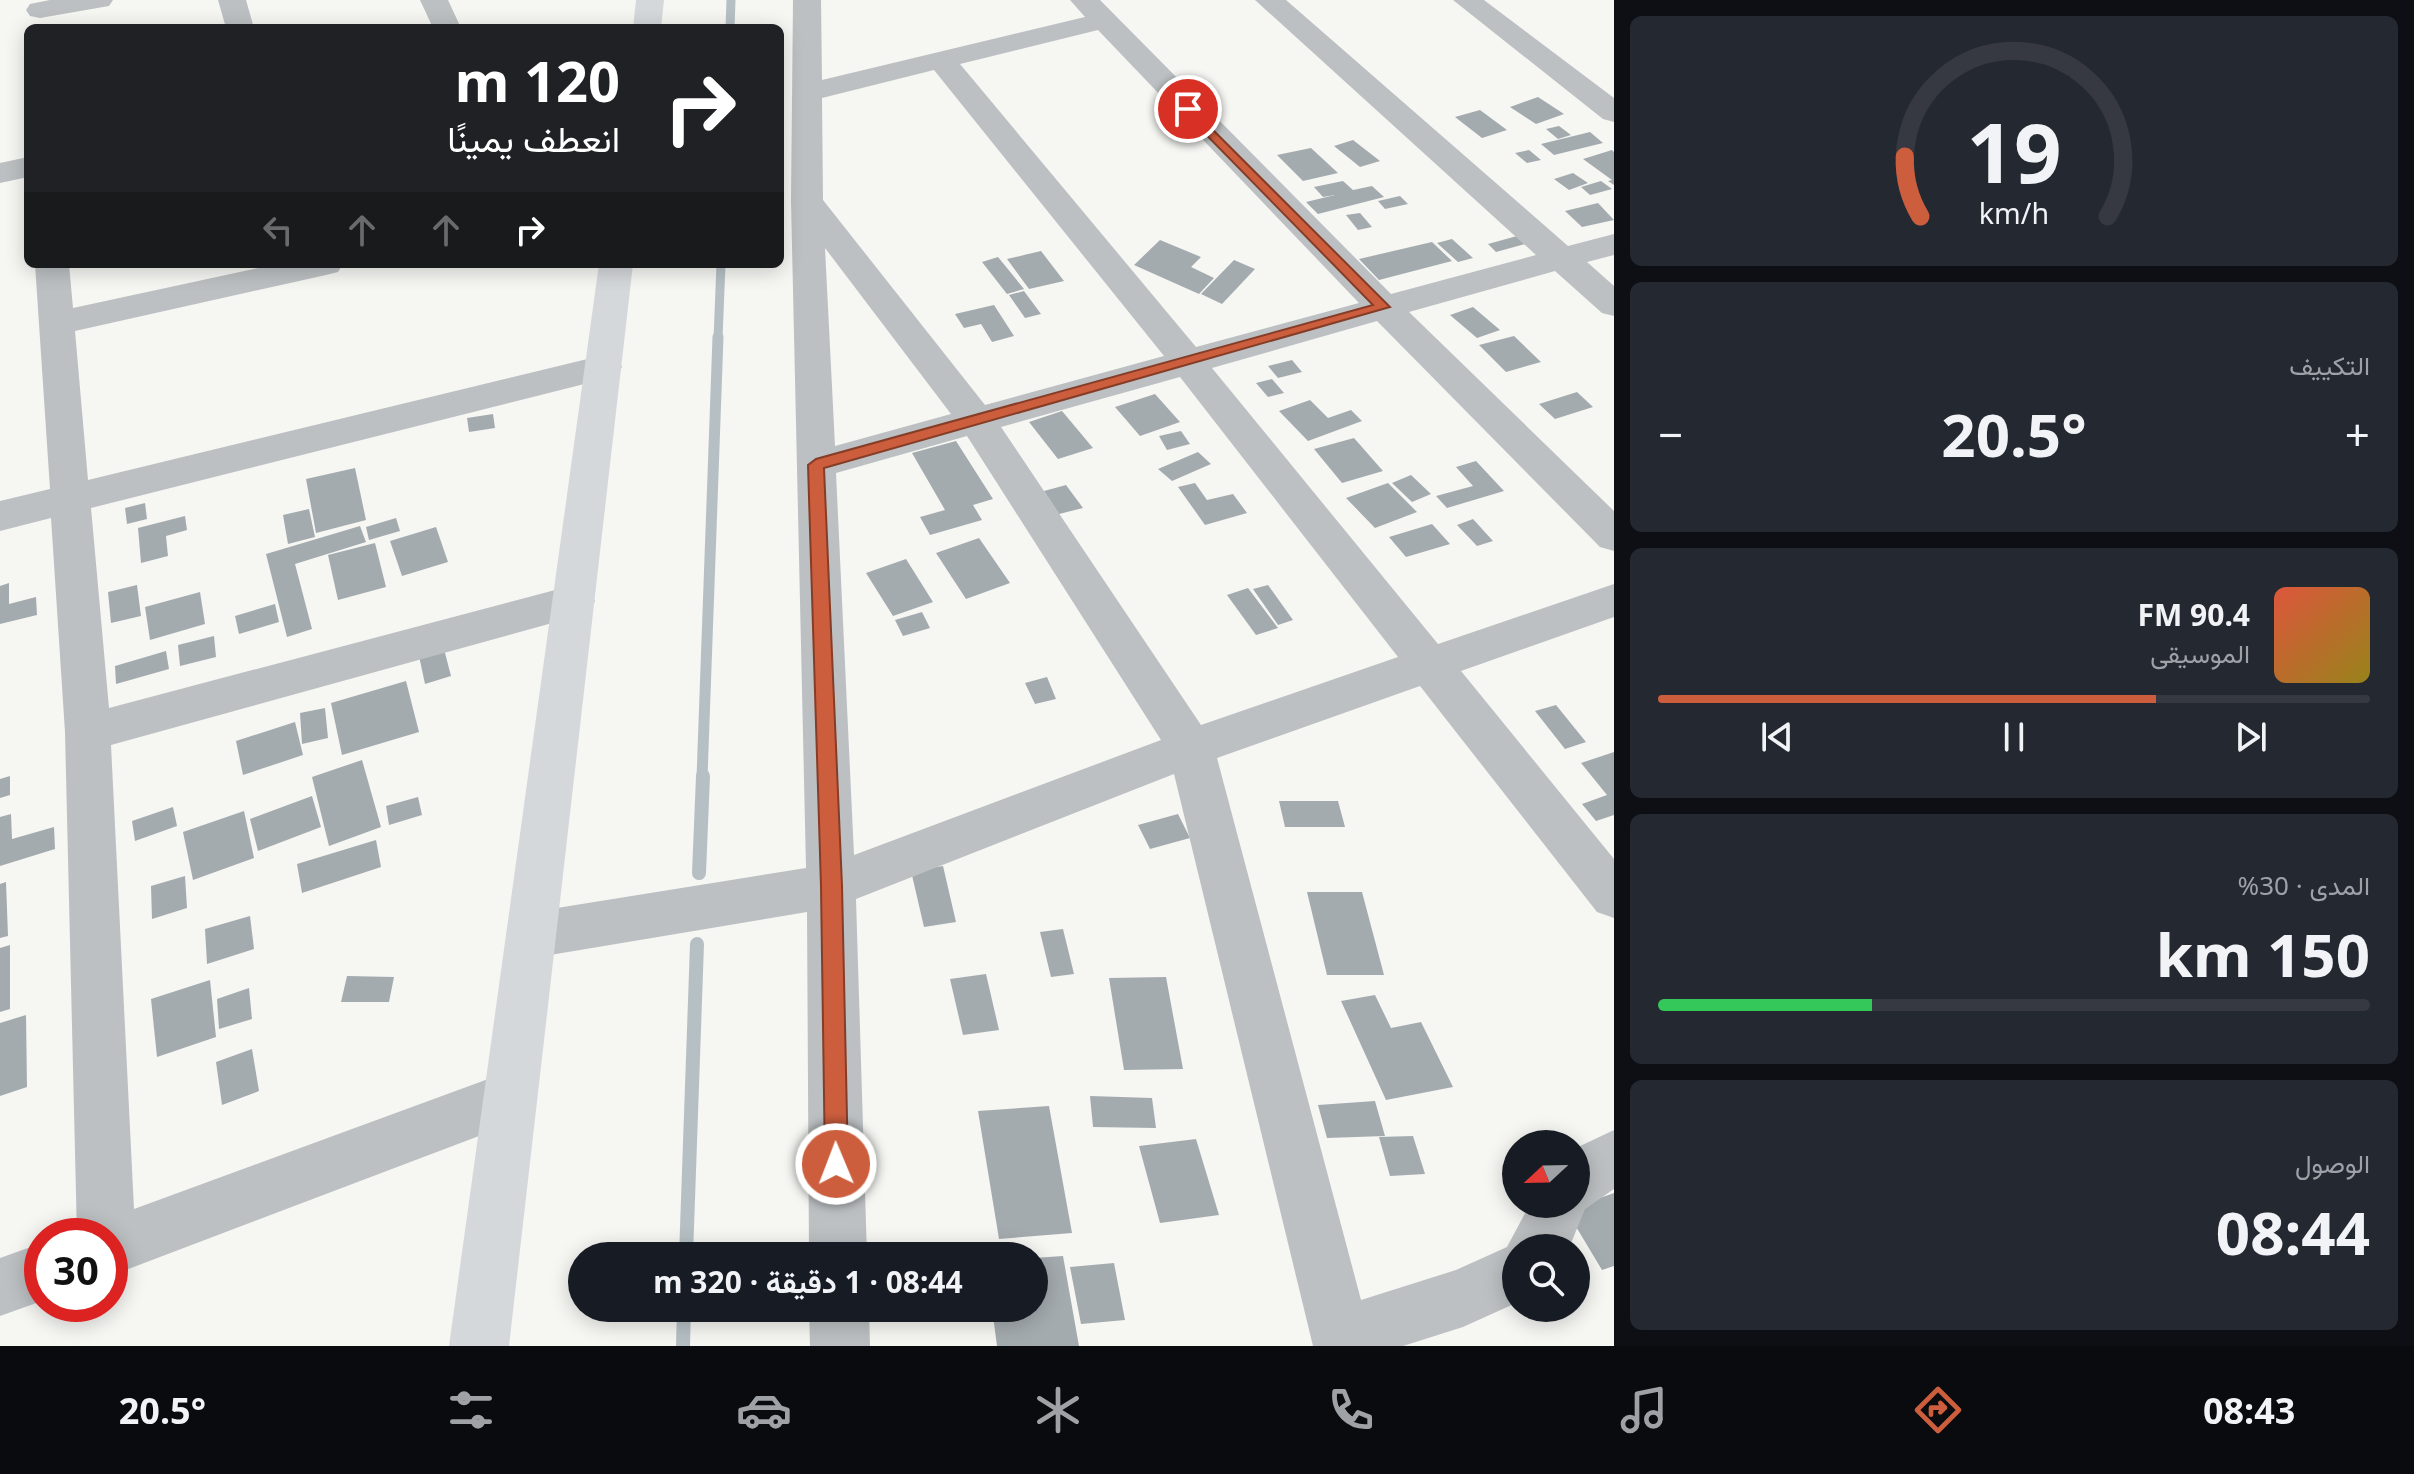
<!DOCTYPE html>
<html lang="ar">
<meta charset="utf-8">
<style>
body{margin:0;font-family:"Noto Sans",Vazirmatn,sans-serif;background:#242831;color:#f1f3f6;direction:rtl;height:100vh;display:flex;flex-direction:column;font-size:30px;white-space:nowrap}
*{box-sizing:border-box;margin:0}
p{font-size:26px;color:#9ea1a6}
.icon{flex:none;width:44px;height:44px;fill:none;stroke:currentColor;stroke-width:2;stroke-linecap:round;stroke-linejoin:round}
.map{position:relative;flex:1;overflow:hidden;direction:ltr}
.sheet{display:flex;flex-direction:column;gap:16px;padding:16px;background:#0d0f14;width:800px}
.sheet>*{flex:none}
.banner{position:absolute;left:24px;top:24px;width:760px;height:244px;border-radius:12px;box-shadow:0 4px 20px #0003;direction:rtl;background:#202124;color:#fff;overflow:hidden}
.needle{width:52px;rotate:248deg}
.tools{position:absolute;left:1502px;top:1130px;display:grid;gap:16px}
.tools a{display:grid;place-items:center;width:88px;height:88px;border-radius:50%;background:#171b24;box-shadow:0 4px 20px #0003;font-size:40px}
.speed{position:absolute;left:24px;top:1218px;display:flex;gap:16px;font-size:40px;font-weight:700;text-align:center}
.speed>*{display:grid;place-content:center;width:104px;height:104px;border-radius:50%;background:#171b24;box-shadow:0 4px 20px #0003;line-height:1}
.speed .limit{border:12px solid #d22;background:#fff;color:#111}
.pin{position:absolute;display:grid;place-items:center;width:68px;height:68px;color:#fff;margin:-34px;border:4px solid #fff;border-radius:50%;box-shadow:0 2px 8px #0007}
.me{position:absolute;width:88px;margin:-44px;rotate:359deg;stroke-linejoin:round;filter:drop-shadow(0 0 6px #0008)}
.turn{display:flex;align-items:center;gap:28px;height:168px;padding:0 32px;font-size:36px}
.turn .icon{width:104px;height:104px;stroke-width:2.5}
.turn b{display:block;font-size:56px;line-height:68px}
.lanes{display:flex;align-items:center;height:76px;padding:0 32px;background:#0003;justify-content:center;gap:40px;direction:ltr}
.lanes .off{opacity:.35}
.big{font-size:60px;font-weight:700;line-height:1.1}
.sheet .widget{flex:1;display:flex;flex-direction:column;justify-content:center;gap:12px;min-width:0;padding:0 28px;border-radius:12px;background:#242831}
.sheet .dial{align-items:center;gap:0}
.dial svg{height:208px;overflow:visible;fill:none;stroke:#363941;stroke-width:7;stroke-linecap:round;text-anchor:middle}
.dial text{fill:#f1f3f6;stroke:none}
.song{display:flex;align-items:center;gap:24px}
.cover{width:96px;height:96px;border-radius:12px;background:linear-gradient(135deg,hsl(10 70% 55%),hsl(50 70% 35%))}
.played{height:8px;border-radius:4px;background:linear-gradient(90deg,#cc5e3d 70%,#363941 70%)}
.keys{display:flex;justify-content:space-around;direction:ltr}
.heat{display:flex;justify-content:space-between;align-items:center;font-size:44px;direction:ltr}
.charge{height:12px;border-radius:6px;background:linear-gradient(90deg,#34c759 30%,#363941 0)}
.trip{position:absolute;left:568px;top:1242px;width:480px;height:80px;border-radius:40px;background:#171b24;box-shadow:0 4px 20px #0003;font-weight:700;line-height:80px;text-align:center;direction:rtl}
.tabs{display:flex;height:128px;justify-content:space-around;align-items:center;background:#090b0e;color:#9ea1a6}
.tabs .icon{width:56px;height:56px}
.tabs .active{color:#cc5e3d}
.tabs b{font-size:36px;color:#f1f3f6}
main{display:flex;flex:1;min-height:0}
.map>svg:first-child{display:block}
</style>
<main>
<section class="sheet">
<div class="widget dial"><svg viewBox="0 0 100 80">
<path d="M14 69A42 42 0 1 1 86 69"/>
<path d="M14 69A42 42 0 0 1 8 46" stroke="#cc5e3d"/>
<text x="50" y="56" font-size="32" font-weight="700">19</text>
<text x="50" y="72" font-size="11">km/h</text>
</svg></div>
<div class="widget"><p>التكييف</p>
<div class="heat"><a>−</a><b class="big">20.5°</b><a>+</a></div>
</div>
<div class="widget">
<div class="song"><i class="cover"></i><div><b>90.4 FM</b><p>الموسيقى</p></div></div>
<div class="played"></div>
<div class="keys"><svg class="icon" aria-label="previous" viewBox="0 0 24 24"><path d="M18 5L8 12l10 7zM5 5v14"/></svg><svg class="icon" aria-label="pause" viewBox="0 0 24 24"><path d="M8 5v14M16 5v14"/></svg><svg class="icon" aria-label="next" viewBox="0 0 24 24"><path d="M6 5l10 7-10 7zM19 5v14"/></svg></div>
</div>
<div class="widget"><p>المدى · 30%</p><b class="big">150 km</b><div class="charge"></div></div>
<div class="widget"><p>الوصول</p><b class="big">08:44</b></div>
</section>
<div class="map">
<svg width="1614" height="1346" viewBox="0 0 1614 1346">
<rect width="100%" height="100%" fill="#f6f6f3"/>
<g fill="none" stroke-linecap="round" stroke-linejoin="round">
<path stroke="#b6c0c4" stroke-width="9" d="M 730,28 L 731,0
M 718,339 L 721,264"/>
<path stroke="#b6c0c4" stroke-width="11" d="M 702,778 L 718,337"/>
<path stroke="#b6c0c4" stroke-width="14" d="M 699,873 L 703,776
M 686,1256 L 697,944
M 683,1346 L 684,1308"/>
</g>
<path fill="#a4abaf" d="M 1538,97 L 1564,114 L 1536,124 L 1510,107 Z
M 1480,110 L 1507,130 L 1482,138 L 1455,117 Z
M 1559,126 L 1571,135 L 1558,139 L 1546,129 Z
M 1590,132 L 1603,143 L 1554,155 L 1541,144 Z
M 1353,140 L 1380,161 L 1360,167 L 1334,146 Z
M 1311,148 L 1338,173 L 1303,181 L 1277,155 Z
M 1529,150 L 1541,160 L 1527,163 L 1515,153 Z
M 1612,150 L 1614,152 L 1614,185 L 1608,181 L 1612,180 L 1583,159 Z
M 1573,173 L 1588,183 L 1569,190 L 1554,179 Z
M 1343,181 L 1353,190 L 1372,186 L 1384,197 L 1318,214 L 1306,202 L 1335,195 L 1323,197 L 1314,187 Z
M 1601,181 L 1612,189 L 1590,195 L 1581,187 Z
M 1400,196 L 1408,204 L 1385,209 L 1378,201 Z
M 1598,203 L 1614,220 L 1582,227 L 1565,211 Z
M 1360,213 L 1372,227 L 1358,230 L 1346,215 Z
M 1517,236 L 1525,244 L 1496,252 L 1488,244 Z
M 1452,239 L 1473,258 L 1458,262 L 1437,243 Z
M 1160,240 L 1201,257 L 1191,267 L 1214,278 L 1199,294 L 1134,265 Z
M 1432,242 L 1452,261 L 1379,280 L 1359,259 Z
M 1041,251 L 1064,281 L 1029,289 L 1007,259 Z
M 998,257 L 1024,289 L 1007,294 L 982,262 Z
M 1234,260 L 1255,269 L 1222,304 L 1201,294 Z
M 1024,291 L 1041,314 L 1025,318 L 1009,295 Z
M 994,305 L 1014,336 L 992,342 L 981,324 L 964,328 L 955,314 Z
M 1473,307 L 1500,330 L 1477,338 L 1450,315 Z
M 1514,336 L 1541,362 L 1506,372 L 1479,345 Z
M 1292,360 L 1302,372 L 1278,378 L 1268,366 Z
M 1272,379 L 1284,393 L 1268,397 L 1256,383 Z
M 1577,392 L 1593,407 L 1555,419 L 1539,404 Z
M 1155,394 L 1180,422 L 1140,436 L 1115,407 Z
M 1310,400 L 1328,418 L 1351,410 L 1362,421 L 1308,441 L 1279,411 Z
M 1062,411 L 1093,448 L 1058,459 L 1029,422 Z
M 493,414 L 495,428 L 469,432 L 467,418 Z
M 1181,431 L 1190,444 L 1167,450 L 1159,436 Z
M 1354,438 L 1383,471 L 1342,483 L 1314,449 Z
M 956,441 L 993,499 L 973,505 L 982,520 L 930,535 L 920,517 L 945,510 L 912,453 Z
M 1198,452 L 1211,464 L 1172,481 L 1158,469 Z
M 1476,461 L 1504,491 L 1447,508 L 1436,496 L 1473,486 L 1456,467 Z
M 355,468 L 366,520 L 316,533 L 306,479 Z
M 1411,475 L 1431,494 L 1412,502 L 1392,483 Z
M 1195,483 L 1207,500 L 1233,494 L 1247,513 L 1205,525 L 1178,487 Z
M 1388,483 L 1417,512 L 1375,528 L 1346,498 Z
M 1066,485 L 1083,508 L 1059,514 L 1044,491 Z
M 145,503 L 147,519 L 127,524 L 125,508 Z
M 309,509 L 315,537 L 288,544 L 283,515 Z
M 185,516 L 187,530 L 166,536 L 168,556 L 141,563 L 138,528 Z
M 396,518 L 400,531 L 369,540 L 366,527 Z
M 1473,519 L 1493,541 L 1477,546 L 1457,525 Z
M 1432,524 L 1450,544 L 1406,557 L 1389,537 Z
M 360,526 L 366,542 L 295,564 L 312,629 L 287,637 L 266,554 Z
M 436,527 L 448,562 L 402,576 L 390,541 Z
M 979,538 L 1010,583 L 966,599 L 936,553 Z
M 375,543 L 386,587 L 338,600 L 328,555 Z
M 906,559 L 933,602 L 893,616 L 866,573 Z
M 9,583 L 9,604 L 36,597 L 37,615 L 0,624 L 0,586 Z
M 137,585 L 141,616 L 111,623 L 108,592 Z
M 1268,585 L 1293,620 L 1278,625 L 1253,589 Z
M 1248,588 L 1278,628 L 1256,635 L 1227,595 Z
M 200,592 L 205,624 L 150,640 L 145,607 Z
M 275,604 L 279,622 L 239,634 L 235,616 Z
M 922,612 L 930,628 L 903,636 L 895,620 Z
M 214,636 L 216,657 L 180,666 L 178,645 Z
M 444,649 L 451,676 L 425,684 L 419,656 Z
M 166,651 L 169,669 L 116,684 L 115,666 Z
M 1047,677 L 1056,699 L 1035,704 L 1025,683 Z
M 406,681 L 419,732 L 342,755 L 331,703 Z
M 1556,705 L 1586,742 L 1565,749 L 1535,711 Z
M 325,708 L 328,738 L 302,744 L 300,713 Z
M 295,722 L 303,755 L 243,775 L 236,741 Z
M 1614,752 L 1614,815 L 1596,821 L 1582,804 L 1607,795 L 1581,763 Z
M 362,760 L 381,827 L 329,846 L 312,777 Z
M 10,776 L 10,795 L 0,798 L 0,779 Z
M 312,796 L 321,827 L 258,851 L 250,819 Z
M 418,797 L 422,815 L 389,825 L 386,806 Z
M 1279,801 L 1338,801 L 1345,827 L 1285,827 Z
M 173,807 L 177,826 L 135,841 L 132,821 Z
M 244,811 L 254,858 L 193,880 L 183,832 Z
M 11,814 L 12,839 L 54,827 L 55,849 L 0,866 L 0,817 Z
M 1178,814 L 1190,838 L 1150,849 L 1138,825 Z
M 376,840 L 381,867 L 302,893 L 297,864 Z
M 943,866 L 956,922 L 924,927 L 911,871 Z
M 185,876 L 187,908 L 152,919 L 151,886 Z
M 6,882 L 8,936 L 0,938 L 0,884 Z
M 1307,892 L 1362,892 L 1384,975 L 1327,975 Z
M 250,916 L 254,949 L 207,964 L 205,929 Z
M 1063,929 L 1074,974 L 1051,977 L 1040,932 Z
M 10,945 L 10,1009 L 0,1012 L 0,948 Z
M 986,974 L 999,1030 L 963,1035 L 950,979 Z
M 347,976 L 394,977 L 389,1002 L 341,1002 Z
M 1166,977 L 1183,1069 L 1124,1070 L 1109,978 Z
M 210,980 L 216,1037 L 157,1057 L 151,999 Z
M 249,988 L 252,1019 L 219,1029 L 217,999 Z
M 1375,995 L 1391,1028 L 1421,1022 L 1453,1087 L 1386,1100 L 1341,1001 Z
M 26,1015 L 27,1087 L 0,1096 L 0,1023 Z
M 252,1049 L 259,1091 L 222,1105 L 216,1062 Z
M 1090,1096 L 1152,1098 L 1156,1128 L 1093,1127 Z
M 1375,1101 L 1385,1136 L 1327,1138 L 1318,1105 Z
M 1049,1106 L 1072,1233 L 999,1239 L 978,1111 Z
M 1413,1136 L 1425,1174 L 1390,1176 L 1379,1137 Z
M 1196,1139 L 1219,1215 L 1160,1223 L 1139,1146 Z
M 1614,1193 L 1614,1266 L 1602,1270 L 1566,1210 Z
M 1063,1256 L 1079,1346 L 997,1346 L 992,1308 L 1034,1308 L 1034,1258 Z
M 1114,1263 L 1125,1320 L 1081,1324 L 1070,1267 Z"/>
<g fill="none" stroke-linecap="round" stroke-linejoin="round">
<path fill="#bcc0c2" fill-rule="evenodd" d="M 50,0 L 113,0 L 109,6 L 40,18 L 30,16 L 26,10 L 30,4 Z
M 218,0 L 246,0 L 254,28 L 226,28 Z
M 420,0 L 448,0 L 461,28 L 433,28 Z
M 793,0 L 821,0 L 822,80 L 1085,17 L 1070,0 L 1100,0 L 1391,294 L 1536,255 L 1255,0 L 1286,0 L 1568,246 L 1614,234 L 1614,255 L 1587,262 L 1614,286 L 1614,316 L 1602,313 L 1555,271 L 1409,312 L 1614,511 L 1614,551 L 1600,547 L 1377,321 L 1212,368 L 1438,644 L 1614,584 L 1614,617 L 1461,671 L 1614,859 L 1614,918 L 1597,912 L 1420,686 L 1217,758 L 1361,1300 L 1456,1270 L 1507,1247 L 1530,1204 L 1576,1204 L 1576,1148 L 1614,1130 L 1614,1189 L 1585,1209 L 1569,1248 L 1516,1248 L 1516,1303 L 1463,1327 L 1403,1346 L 1313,1346 L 1174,774 L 856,899 L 867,1256 L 809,1256 L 807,912 L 532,958 L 514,951 L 507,935 L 514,919 L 532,912 L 806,868 L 791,201 ZM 1098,30 L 1359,303 L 1196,347 L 960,64 ZM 934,70 L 1164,356 L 985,405 L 823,200 L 822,98 ZM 825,248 L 951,414 L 835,446 ZM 1180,377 L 1398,657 L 1201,725 L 1001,427 ZM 967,436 L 1161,740 L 854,855 L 836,473 Z
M 1453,0 L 1484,0 L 1614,98 L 1614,122 L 1603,119 Z
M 28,157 L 28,177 L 0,183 L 0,163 Z
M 35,264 L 69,264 L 73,308 L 277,264 L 343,264 L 338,272 L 326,275 L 75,331 L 88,480 L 604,355 L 617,358 L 622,367 L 617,376 L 604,379 L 91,508 L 109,708 L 574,585 L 589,589 L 595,601 L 589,613 L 574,617 L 111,745 L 134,1209 L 510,1071 L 529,1079 L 537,1098 L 529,1117 L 110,1276 L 110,1236 L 77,1236 L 65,732 L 51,518 L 0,531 L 0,501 L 50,489 Z
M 42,1243 L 42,1301 L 0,1316 L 0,1258 Z
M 809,1308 L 869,1308 L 870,1346 L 810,1346 Z"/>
<path fill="#d5d8db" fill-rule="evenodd" d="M 636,0 L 664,0 L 661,28 L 633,28 Z
M 599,264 L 633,264 L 509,1346 L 449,1346 Z"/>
</g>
<path fill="#cc5e3d" stroke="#853d28" stroke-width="2" d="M 1188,105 L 1390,307 L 824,468 L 842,886 L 848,1164 L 845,1172 L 836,1175 L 828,1172 L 825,1164 L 821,886 L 808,465 L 816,459 L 1373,305 L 1184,112 L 1182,109 Z"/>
</svg>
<div class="tools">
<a><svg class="needle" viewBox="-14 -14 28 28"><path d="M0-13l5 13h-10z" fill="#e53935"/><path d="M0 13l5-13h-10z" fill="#9ea1a6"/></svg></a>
<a><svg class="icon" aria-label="search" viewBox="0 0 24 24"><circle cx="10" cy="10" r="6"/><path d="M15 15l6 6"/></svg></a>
</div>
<div class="speed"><div class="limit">30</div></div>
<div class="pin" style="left:1188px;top:109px;background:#d93025"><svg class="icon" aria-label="arrive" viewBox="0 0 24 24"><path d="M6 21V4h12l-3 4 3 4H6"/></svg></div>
<svg class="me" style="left:836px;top:1164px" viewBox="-20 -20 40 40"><circle r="17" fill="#cc5e3d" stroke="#fff" stroke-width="3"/><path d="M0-11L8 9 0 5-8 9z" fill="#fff"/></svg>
<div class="trip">08:44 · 1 دقيقة · 320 m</div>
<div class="banner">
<div class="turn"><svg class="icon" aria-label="right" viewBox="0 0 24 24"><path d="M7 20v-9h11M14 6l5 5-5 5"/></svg><div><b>120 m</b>انعطف يمينًا</div></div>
<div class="lanes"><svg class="icon off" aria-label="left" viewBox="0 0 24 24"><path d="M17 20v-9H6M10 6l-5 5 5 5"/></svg><svg class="icon off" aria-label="ahead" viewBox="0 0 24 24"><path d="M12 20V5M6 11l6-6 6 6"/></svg><svg class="icon off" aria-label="ahead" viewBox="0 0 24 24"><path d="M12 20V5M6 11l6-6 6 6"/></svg><svg class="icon" aria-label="right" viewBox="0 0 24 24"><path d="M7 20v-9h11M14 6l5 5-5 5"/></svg></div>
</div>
</div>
</main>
<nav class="tabs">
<b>08:43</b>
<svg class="icon active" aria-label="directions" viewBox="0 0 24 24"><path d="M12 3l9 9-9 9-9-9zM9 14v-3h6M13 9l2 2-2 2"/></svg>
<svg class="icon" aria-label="music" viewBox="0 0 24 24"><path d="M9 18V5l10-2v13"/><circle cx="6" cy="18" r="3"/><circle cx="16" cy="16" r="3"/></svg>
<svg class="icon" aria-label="phone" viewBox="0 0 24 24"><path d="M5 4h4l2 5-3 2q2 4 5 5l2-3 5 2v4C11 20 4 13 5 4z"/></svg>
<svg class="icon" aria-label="climate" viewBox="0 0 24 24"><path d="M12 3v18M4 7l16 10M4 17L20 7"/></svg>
<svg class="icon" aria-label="car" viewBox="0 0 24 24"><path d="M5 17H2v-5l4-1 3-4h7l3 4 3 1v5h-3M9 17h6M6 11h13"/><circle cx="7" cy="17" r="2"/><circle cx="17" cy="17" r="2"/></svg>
<svg class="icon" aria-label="filters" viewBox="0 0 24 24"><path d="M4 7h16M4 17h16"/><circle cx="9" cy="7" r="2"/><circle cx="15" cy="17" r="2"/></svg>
<b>20.5°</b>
</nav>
